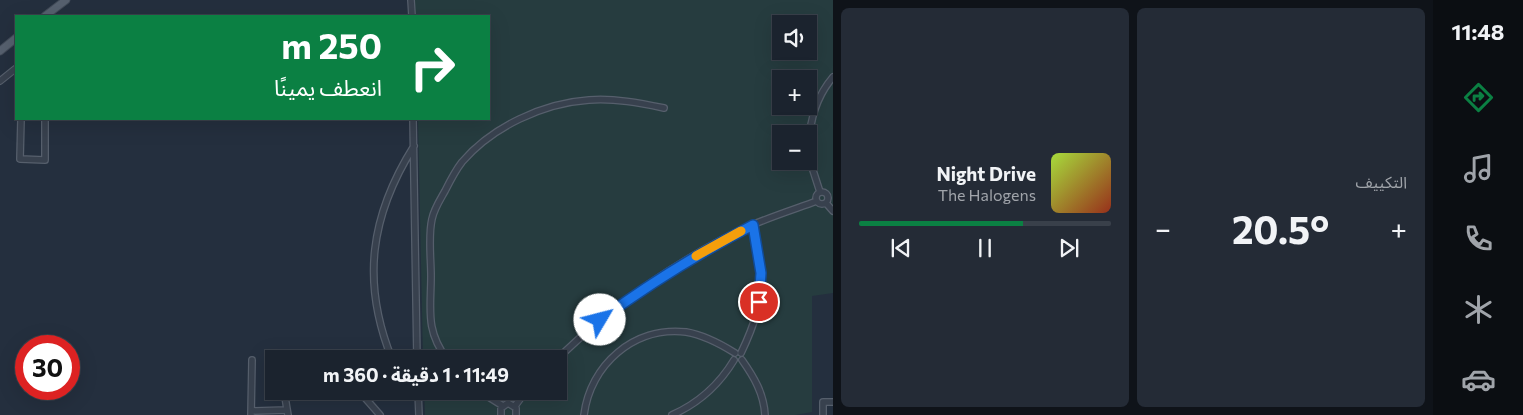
<!DOCTYPE html>
<html lang="ar">
<meta charset="utf-8">
<style>
body{margin:0;font-family:Commissioner,"Noto Sans Arabic",sans-serif;background:#242b36;color:#f1f3f6;direction:rtl;height:100vh;display:flex;flex-direction:column;font-size:19px;white-space:nowrap}
*{box-sizing:border-box;margin:0}
p{font-size:16px;color:#a0a4aa}
.icon{flex:none;width:28px;height:28px;fill:none;stroke:currentColor;stroke-width:2;stroke-linecap:round;stroke-linejoin:round}
.map{position:relative;flex:1;overflow:hidden;direction:ltr}
.sheet{display:flex;flex-direction:column;gap:8px;padding:8px;background:#0f1319;width:600px}
.sheet>*{flex:none}
.guide{position:absolute;left:15px;top:15px;width:475px;height:105px;border-radius:0px;box-shadow:0 5px 20px #0002,0 0 0 1px #39404a;direction:rtl;background:#0b8043;color:#fff;overflow:hidden}
.buttons{position:absolute;left:772px;top:15px;display:grid;gap:10px}
.buttons a{display:grid;place-items:center;width:45px;height:45px;border-radius:0px;background:#1b232e;box-shadow:0 5px 20px #0002,0 0 0 1px #39404a;font-size:25px}
.speed{position:absolute;left:15px;top:335px;display:flex;gap:10px;font-size:25px;font-weight:700;text-align:center}
.speed>*{display:grid;place-content:center;width:65px;height:65px;border-radius:50%;background:#1b232e;box-shadow:0 5px 20px #0002,0 0 0 1px #39404a;line-height:1}
.speed .limit{border:8px solid #d22;background:#fff;color:#111}
.pin{position:absolute;display:grid;place-items:center;width:42px;height:42px;color:#fff;margin:-21px;border:2px solid #fff;border-radius:50%;box-shadow:0 1px 5px #0007}
.me{position:absolute;width:55px;margin:-28px;rotate:53deg;stroke-linejoin:round;filter:drop-shadow(0 0 4px #0008)}
.turn{display:flex;align-items:center;gap:18px;height:105px;padding:0 25px;font-size:22px}
.turn .icon{width:65px;height:65px;stroke-width:2.5}
.turn b{display:block;font-size:35px;line-height:42px}
.big{font-size:38px;font-weight:700;line-height:1.1}
.sheet .widget{flex:1;display:flex;flex-direction:column;justify-content:center;gap:8px;min-width:0;padding:0 18px;border-radius:8px;background:#242b36}
.song{display:flex;align-items:center;gap:15px}
.cover{width:60px;height:60px;border-radius:8px;background:linear-gradient(135deg,hsl(80 70% 55%),hsl(10 70% 35%))}
.played{height:5px;border-radius:2px;background:linear-gradient(90deg,#0b8043 65%,#39404a 65%)}
.keys{display:flex;justify-content:space-around;direction:ltr}
.heat{display:flex;justify-content:space-between;align-items:center;font-size:28px;direction:ltr}
.sheet .tiles{flex:1;display:grid;gap:8px;grid-template-columns:repeat(2,1fr)}
.trip{position:absolute;left:265px;top:350px;width:302px;height:50px;border-radius:0px;background:#1b232e;box-shadow:0 5px 20px #0002,0 0 0 1px #39404a;font-weight:700;line-height:50px;text-align:center;direction:rtl}
main{display:flex;flex:1;min-height:0}
.dock{display:flex;flex-direction:column;width:90px;justify-content:space-around;align-items:center;background:#0b0e12;color:#a0a4aa}
.dock .icon{width:35px;height:35px}
.dock .current{color:#0b8043}
.dock b{font-size:22px;color:#f1f3f6}
.map>svg:first-child{display:block}
</style>
<main>
<nav class="dock">
<b>11:48</b>
<svg class="icon current" aria-label="directions" viewBox="0 0 24 24"><path d="M12 3l9 9-9 9-9-9zM9 14v-3h6M13 9l2 2-2 2"/></svg>
<svg class="icon" aria-label="music" viewBox="0 0 24 24"><path d="M9 18V5l10-2v13"/><circle cx="6" cy="18" r="3"/><circle cx="16" cy="16" r="3"/></svg>
<svg class="icon" aria-label="phone" viewBox="0 0 24 24"><path d="M5 4h4l2 5-3 2q2 4 5 5l2-3 5 2v4C11 20 4 13 5 4z"/></svg>
<svg class="icon" aria-label="climate" viewBox="0 0 24 24"><path d="M12 3v18M4 7l16 10M4 17L20 7"/></svg>
<svg class="icon" aria-label="car" viewBox="0 0 24 24"><path d="M5 17H2v-5l4-1 3-4h7l3 4 3 1v5h-3M9 17h6M6 11h13"/><circle cx="7" cy="17" r="2"/><circle cx="17" cy="17" r="2"/></svg>
</nav>
<section class="sheet">
<div class="tiles">
<div class="widget"><p>التكييف</p>
<div class="heat"><a>−</a><b class="big">20.5°</b><a>+</a></div>
</div>
<div class="widget">
<div class="song"><i class="cover"></i><div><b>Night Drive</b><p>The Halogens</p></div></div>
<div class="played"></div>
<div class="keys"><svg class="icon" aria-label="previous" viewBox="0 0 24 24"><path d="M18 5L8 12l10 7zM5 5v14"/></svg><svg class="icon" aria-label="pause" viewBox="0 0 24 24"><path d="M8 5v14M16 5v14"/></svg><svg class="icon" aria-label="next" viewBox="0 0 24 24"><path d="M6 5l10 7-10 7zM19 5v14"/></svg></div>
</div>
</div>
</section>
<div class="map">
<svg width="833" height="415" viewBox="0 0 833 415">
<rect width="100%" height="100%" fill="#242f3e"/>
<path fill="#263c3f" fill-rule="evenodd" d="M 415,0 L 833,0 L 833,293 L 812,296 L 812,412 L 795,415 L 425,415 L 424,391 L 559,391 L 559,359 L 423,359 L 418,119 L 489,119 L 489,16 L 415,16 ZM 781,24 L 809,24 L 809,51 L 781,51 ZM 781,79 L 809,79 L 809,106 L 781,106 ZM 781,134 L 809,134 L 809,161 L 781,161 Z"/>
<g fill="none" stroke-linecap="round" stroke-linejoin="round">
<defs>
<path id="minor" d="M 411,0 L 412,16
M 0,81 L 15,69
M 21,119 L 20,159 L 45,160 L 45,119
M 413,119 L 417,359
M 809,143 C 810,119 817,96 833,77
M 809,143 L 810,161 L 820,192
M816 198a6 6 0 1 1 12 0a6 6 0 1 1-12 0Z
M 826,203 L 833,211
M 741,353 C 753,328 764,299 760,271 C 759,256 755,240 753,225
M 392,359 C 361,282 370,216 414,146
M 447,359 C 425,330 431,309 431,276 C 431,258 428,236 432,219 C 434,209 440,200 445,191 C 450,181 455,171 462,162 C 492,127 543,103 589,100 C 614,98 640,103 664,108
M 557,359 C 612,306 682,257 752,225 C 773,216 795,209 817,201
M 742,360 C 754,377 764,394 765,415
M 286,391 L 285,397 L 288,415
M 359,391 L 380,415
M 418,391 L 419,415
M 479,391 L 503,406
M 515,406 L 526,391
M 251,411 L 287,410
M 251,415 L 252,360
M 501,415 L 501,408 L 508,403 L 516,408 L 516,415
M 584,415 C 590,365 634,326 686,332 C 704,335 719,343 735,353
M 672,415 C 699,403 719,385 734,360
M 823,415 L 823,402 L 833,402"/>
<path id="major" d="M 45,16 L 66,0
M 0,51 L 16,38"/>
</defs>
<use href="#minor" stroke="#565f6c" stroke-width="8"/>
<use href="#major" stroke="#414a57" stroke-width="9"/>
<use href="#minor" stroke="#38414e" stroke-width="5.5"/>
<use href="#major" stroke="#56606e" stroke-width="7"/>
</g>
<g fill="none" stroke-linecap="round" stroke-linejoin="round">
<defs>
<path id="route" d="M 600,320 C 649,284 699,253 753,225 L 761,273 L 759,302"/>
</defs>
<use href="#route" stroke="#114b97" stroke-width="12"/>
<use href="#route" stroke="#1a73e8" stroke-width="9"/>
<path stroke="#f59e0b" stroke-width="9" d="M 696,256 L 741,231"/>
</g>
</svg>
<div class="buttons">
<a><svg class="icon" aria-label="sound" viewBox="0 0 24 24"><path d="M4 9h4l5-4v14l-5-4H4zM17 9q2 3 0 6"/></svg></a>
<a>+</a>
<a>−</a>
</div>
<div class="speed"><div class="limit">30</div></div>
<div class="pin" style="left:759px;top:302px;background:#d93025"><svg class="icon" aria-label="arrive" viewBox="0 0 24 24"><path d="M6 21V4h12l-3 4 3 4H6"/></svg></div>
<svg class="me" style="left:600px;top:320px" viewBox="-20 -20 40 40"><circle r="19" fill="#fff"/><path d="M0-13L10 11 0 6-10 11z" fill="#1a73e8"/></svg>
<div class="trip">11:49 · 1 دقيقة · 360 m</div>
<div class="guide">
<div class="turn"><svg class="icon" aria-label="right" viewBox="0 0 24 24"><path d="M7 20v-9h11M14 6l5 5-5 5"/></svg><div><b>250 m</b>انعطف يمينًا</div></div>
</div>
</div>
</main>
